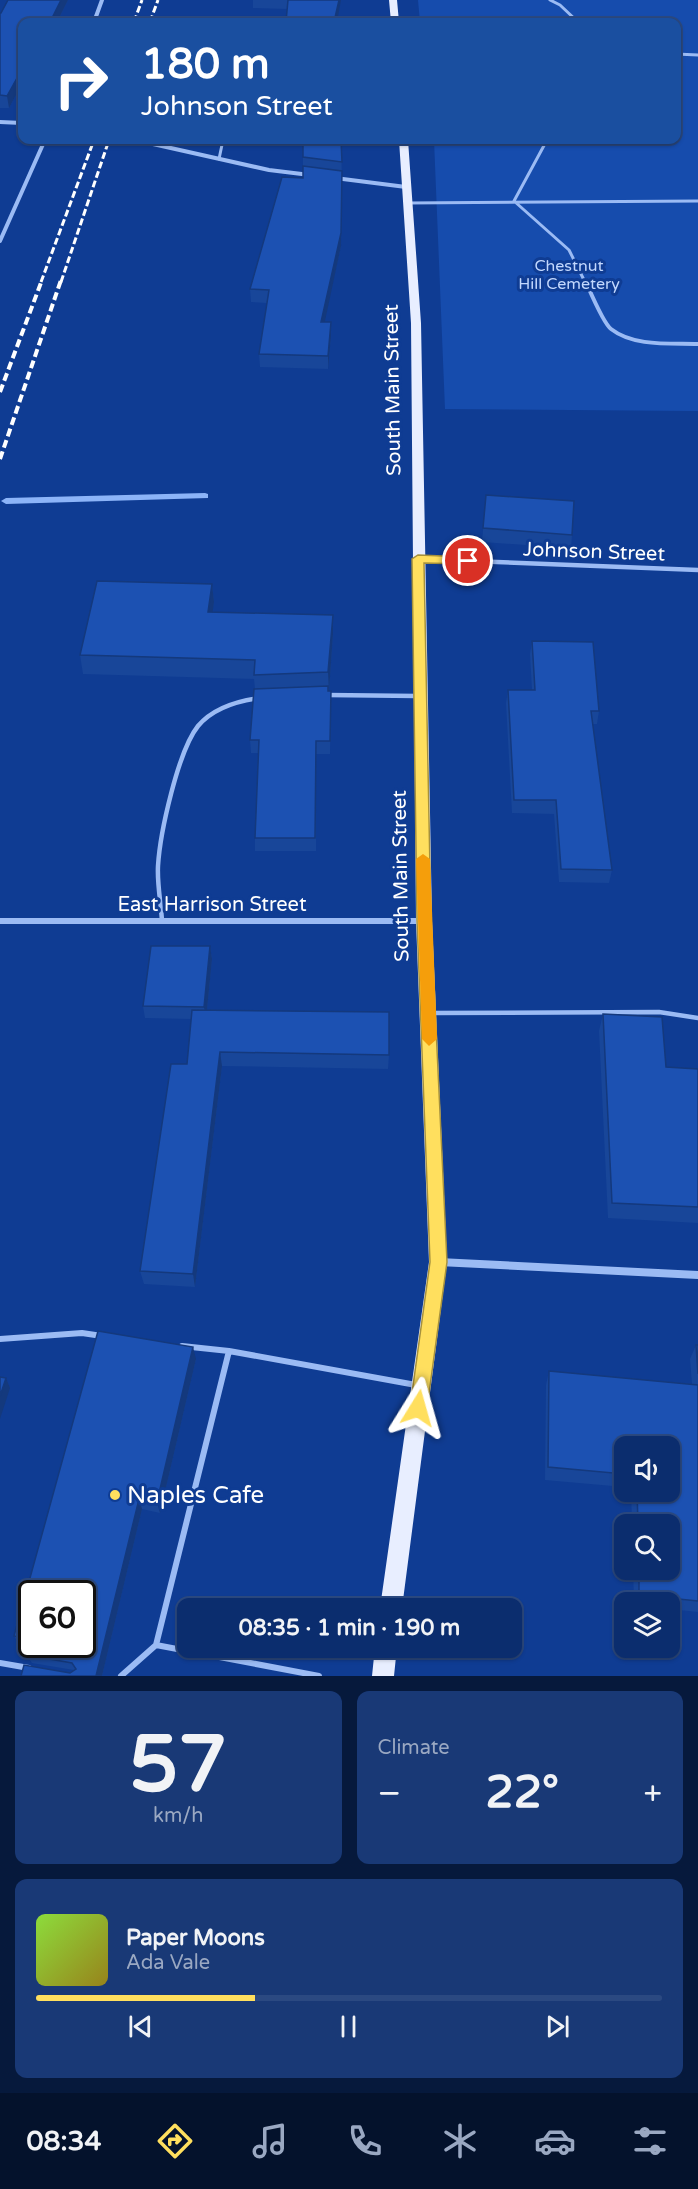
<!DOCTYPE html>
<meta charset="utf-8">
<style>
body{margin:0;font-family:"Varela Round",sans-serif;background:#193976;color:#f1f3f6;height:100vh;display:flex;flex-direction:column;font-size:22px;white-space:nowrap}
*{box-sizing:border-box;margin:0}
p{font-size:20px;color:#9aa8c2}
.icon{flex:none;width:33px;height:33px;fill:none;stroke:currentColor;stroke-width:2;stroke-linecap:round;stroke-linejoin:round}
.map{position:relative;height:1676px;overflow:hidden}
.details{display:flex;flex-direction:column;gap:15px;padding:15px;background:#06193c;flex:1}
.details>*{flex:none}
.top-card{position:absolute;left:18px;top:18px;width:663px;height:126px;border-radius:12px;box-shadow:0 2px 4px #0004,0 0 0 2px #2b4981;background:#1a4fa0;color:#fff;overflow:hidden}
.buttons{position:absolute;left:614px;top:1436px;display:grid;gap:12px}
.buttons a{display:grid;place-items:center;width:66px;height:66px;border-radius:12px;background:#0b2d6e;box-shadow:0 2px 4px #0004,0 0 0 2px #2b4981;font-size:30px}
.speed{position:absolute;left:18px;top:1580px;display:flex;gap:12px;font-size:30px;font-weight:700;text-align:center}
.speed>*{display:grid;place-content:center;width:78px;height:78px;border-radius:50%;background:#0b2d6e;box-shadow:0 2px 4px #0004,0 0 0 2px #2b4981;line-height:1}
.speed .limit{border:3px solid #111;border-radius:9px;background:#fff;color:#111}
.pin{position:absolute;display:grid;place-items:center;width:51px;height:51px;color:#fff;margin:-26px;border:3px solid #fff;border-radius:50%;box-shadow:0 2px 6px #0007}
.me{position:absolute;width:66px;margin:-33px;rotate:8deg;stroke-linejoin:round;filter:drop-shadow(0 0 4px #0008)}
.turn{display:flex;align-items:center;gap:21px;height:126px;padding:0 24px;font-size:27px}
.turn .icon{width:78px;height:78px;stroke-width:2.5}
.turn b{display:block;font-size:42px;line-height:51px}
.big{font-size:45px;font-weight:800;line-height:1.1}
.details .tile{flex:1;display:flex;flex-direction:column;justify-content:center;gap:9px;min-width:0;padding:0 21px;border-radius:12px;background:#193976}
.details .dial{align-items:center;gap:0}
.dial b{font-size:78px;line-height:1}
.song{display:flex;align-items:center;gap:18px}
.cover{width:72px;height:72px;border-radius:9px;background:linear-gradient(135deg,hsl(90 70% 55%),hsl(50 70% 35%))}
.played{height:6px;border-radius:3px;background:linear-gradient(90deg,#ffdf5e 35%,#2b4981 35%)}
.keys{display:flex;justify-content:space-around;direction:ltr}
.heat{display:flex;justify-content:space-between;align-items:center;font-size:33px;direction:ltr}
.details .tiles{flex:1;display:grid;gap:15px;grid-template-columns:1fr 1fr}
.tile:last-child{grid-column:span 2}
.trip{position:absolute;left:177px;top:1598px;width:345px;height:60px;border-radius:12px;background:#0b2d6e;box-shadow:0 2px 4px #0004,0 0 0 2px #2b4981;font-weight:800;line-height:60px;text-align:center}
.dock{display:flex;height:96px;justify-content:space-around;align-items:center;background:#04122c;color:#9aa8c2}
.dock .icon{width:42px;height:42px}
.dock .selected{color:#ffdf5e}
.dock b{font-size:27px;color:#f1f3f6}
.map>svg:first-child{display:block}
</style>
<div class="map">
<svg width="698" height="1676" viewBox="0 0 698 1676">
<rect width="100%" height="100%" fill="#0f3c93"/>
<path fill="#164cad" d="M 418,0 L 698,0 L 698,411 L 445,409 L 434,140 L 676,140 L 676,22 L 420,22 Z"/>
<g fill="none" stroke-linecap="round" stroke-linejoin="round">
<path fill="#8cb4f8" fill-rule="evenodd" d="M 205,493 L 208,494 L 208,498 L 6,504 L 1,501 L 6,498 Z"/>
<path stroke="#9bbbf4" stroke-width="3" d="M 550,0 L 560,5 L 578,22
M 676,54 L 698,55
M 547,140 L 514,201 L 569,250 L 585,282
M 219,159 L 223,140
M 407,203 L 698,201"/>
<path stroke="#9bbbf4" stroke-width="4" d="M 585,280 C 590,291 603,323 611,329 C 634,347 671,343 698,344"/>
<path stroke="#9bbbf4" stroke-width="4.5" d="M 327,695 L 417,696
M 162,921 C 161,903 157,884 158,866 C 160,833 178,751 198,726 C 213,708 237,701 259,698
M 431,1013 L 659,1012 L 698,1018"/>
<path stroke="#9bbbf4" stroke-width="6" d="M 0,1339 L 82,1333 L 102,1336
M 182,1346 L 229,1351
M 0,1663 L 29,1668
M 121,1676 L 156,1645
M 319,1676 L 156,1645 L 229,1351 L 416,1385"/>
<path stroke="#9bbbf4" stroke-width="4" d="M 94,22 L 102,0
M 0,122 L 22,123
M 144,142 L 269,170 L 310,175
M 335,178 L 406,187
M 0,241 L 44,142"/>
<path stroke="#9bbbf4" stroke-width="4.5" d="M 418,559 L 698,570"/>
<path stroke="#9bbbf4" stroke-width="6" d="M 0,921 L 423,921"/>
<path stroke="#9bbbf4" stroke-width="8" d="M 439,1262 L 698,1275"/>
<path fill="#e8eeff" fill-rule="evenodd" d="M 389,0 L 397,0 L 399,22 L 391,22 Z
M 399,140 L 408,140 L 421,323 L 432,921 L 447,1262 L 402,1608 L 380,1608 L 429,1262 L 416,921 L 411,323 Z
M 375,1647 L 397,1647 L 394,1676 L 372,1676 Z"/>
<path stroke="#fff" stroke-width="3" stroke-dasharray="7 3" stroke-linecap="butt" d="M 134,22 L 142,0
M 150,22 L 158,0
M 41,282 L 94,140
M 61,282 L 109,140"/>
<path stroke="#fff" stroke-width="4" stroke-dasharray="8 4" stroke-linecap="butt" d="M 0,392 L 42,280
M 0,459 L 61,280"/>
</g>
<path fill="#184699" d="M 8,0 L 68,0 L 57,22 L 22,22 L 22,84 L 9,108 L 0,108 L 0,13 L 1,13 Z
M 253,0 L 341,0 L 287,9 L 253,8 Z
M 303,140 L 341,140 L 342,183 L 341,246 L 324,322 L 331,322 L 331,336 L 328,369 L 260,367 L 259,354 L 267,303 L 251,302 L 250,289 L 303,178 Z
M 486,495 L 572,535 L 571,548 L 482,542 Z
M 212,584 L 214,602 L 212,612 L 333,615 L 333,634 L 329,691 L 331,691 L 330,754 L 316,754 L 316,851 L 255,851 L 255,838 L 258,753 L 251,753 L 250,740 L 255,689 L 254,679 L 83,674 L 80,655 Z
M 532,641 L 599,711 L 597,724 L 593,724 L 612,870 L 609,883 L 559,882 L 554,814 L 512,813 L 506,703 L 508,690 L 532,690 L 530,654 Z
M 210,946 L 212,959 L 207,1010 L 389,1055 L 388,1069 L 222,1066 L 195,1287 L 144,1284 L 140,1271 L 187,1064 L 191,1019 L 145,1018 L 143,1006 Z
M 603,1014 L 666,1067 L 698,1069 L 698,1223 L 608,1218 L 599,1031 Z
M 696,1345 L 698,1345 L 698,1612 L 669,1609 L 669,1602 L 634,1602 L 633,1569 L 669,1569 L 669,1524 L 632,1524 L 631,1491 L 669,1491 L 624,1446 L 624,1487 L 545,1480 L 546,1385 L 549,1371 L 692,1384 L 690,1359 Z
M 196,1359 L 160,1513 L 142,1509 L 102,1676 L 21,1676 L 70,1673 L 74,1670 L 32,1663 L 26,1655 L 29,1646 L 19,1644 L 14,1636 Z"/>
<path fill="#14397d" d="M 61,0 L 68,0 L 57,22 L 50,22 Z
M 339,0 L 341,0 L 337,22 L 334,22 Z
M 22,69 L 22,84 L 9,108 L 7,96 Z
M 342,171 L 341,246 L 322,335 L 321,322 Z
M 331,322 L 331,336 L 328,369 L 328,356 Z
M 212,584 L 214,602 L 210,630 L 208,612 Z
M 333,615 L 333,634 L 329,691 L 328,672 Z
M 210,946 L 212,959 L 206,1020 L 204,1007 Z
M 220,1052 L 222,1066 L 195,1287 L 193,1274 Z
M 193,1347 L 196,1359 L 160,1513 L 157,1502 Z
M 6,1378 L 10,1388 L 0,1419 L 0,1396 Z
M 139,1499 L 142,1509 L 102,1676 L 96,1676 Z"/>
<path fill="#1c51b2" stroke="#14397d" stroke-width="1.5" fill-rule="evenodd" d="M 8,0 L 61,0 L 50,22 L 22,22 L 22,69 L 7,96 L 0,95 L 0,13 L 1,13 Z
M 288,0 L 339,0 L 334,22 L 286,22 Z
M 303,140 L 341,140 L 342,162 L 303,157 Z
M 303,166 L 342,171 L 341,233 L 321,322 L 331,322 L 328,356 L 259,354 L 269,290 L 250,289 L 282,177 L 303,178 Z
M 486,495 L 574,501 L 572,535 L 483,528 Z
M 97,581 L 212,584 L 208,612 L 333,615 L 328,672 L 254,675 L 255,660 L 80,655 Z
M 532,641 L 593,642 L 599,711 L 591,711 L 612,870 L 561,869 L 556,800 L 514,800 L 508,690 L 535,690 Z
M 328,686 L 328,691 L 331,691 L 330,741 L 316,741 L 315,838 L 255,838 L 259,740 L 250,740 L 254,689 Z
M 151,946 L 210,946 L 204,1007 L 143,1006 Z
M 192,1010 L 389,1012 L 389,1055 L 220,1052 L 193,1274 L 140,1271 L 171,1064 L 187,1064 Z
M 603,1014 L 662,1017 L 666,1067 L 698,1069 L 698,1207 L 612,1203 Z
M 98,1331 L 193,1347 L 157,1502 L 139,1499 L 96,1676 L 21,1676 L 24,1665 L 70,1673 L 76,1669 L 72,1663 L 26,1655 L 31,1639 L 14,1636 ZM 32,1593 L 82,1593 L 82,1644 L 32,1644 Z
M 696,1345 L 698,1345 L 698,1374 Z
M 549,1371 L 698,1385 L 698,1601 L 639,1595 L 639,1569 L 669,1569 L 669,1524 L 638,1524 L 637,1491 L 669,1491 L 669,1446 L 624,1446 L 624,1474 L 548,1467 Z
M 0,1377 L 6,1378 L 0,1396 Z"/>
<path fill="#ffdf5e" stroke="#a6913d" stroke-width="1.5" d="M 418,555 L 468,557 L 474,561 L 468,564 L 424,563 L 431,921 L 447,1262 L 427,1408 L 425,1415 L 418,1417 L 412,1415 L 410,1408 L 430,1262 L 417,921 L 412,559 Z"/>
<path fill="#f59e0b" d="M 423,854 L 430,859 L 437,1039 L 429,1046 L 422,1039 L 416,859 Z"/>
<circle fill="#ffdf5e" stroke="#0f3c93" stroke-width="2" cx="115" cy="1495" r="6"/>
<g text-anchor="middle" stroke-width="6" stroke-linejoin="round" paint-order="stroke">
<g font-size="16" fill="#c2d8fe" stroke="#0f3c93">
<text x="569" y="271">Chestnut<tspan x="569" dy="18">Hill Cemetery</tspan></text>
</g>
<g font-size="20" fill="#fff" stroke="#0f3c93">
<text transform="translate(392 390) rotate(-91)" y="7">South Main Street</text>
<text transform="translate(594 551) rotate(2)" y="7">Johnson Street</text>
<text transform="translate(400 876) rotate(-91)" y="7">South Main Street</text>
<text x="212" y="911">East Harrison Street</text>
</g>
<g font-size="24" fill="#fff" stroke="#0f3c93" text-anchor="start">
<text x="127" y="1503">Naples Cafe</text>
</g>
</g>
</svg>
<div class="buttons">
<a><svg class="icon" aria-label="sound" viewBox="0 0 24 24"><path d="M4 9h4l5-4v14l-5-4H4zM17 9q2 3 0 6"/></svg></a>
<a><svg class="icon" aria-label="search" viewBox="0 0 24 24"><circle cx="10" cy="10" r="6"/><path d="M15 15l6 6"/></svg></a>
<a><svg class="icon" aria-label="layers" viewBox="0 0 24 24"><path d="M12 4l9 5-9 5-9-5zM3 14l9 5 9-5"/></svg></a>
</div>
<div class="speed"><div class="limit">60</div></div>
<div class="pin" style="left:468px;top:561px;background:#d93025"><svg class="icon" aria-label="arrive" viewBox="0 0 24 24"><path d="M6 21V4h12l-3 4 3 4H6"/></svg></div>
<svg class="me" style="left:418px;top:1408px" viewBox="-20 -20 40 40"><path d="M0-17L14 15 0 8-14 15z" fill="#ffdf5e" stroke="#fff" stroke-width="4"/></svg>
<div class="trip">08:35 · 1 min · 190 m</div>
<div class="top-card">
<div class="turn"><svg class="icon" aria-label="right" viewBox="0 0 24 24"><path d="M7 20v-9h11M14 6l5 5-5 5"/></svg><div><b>180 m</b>Johnson Street</div></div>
</div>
</div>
<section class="details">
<div class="tiles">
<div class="tile dial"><b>57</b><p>km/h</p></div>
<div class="tile"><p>Climate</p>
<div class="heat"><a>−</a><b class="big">22°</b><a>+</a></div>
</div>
<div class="tile">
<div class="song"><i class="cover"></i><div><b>Paper Moons</b><p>Ada Vale</p></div></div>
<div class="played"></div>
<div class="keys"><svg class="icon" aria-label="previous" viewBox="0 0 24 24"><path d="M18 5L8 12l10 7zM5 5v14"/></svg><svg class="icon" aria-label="pause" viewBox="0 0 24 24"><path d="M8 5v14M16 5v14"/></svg><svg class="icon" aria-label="next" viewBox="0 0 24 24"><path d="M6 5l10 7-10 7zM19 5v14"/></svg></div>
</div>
</div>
</section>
<nav class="dock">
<b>08:34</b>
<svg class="icon selected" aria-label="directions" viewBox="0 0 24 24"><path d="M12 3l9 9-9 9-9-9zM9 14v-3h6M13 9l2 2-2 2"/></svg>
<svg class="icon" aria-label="music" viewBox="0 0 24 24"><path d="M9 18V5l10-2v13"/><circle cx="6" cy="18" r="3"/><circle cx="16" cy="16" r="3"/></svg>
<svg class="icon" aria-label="phone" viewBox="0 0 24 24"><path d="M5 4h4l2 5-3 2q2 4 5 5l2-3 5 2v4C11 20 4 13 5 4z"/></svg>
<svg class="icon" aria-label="climate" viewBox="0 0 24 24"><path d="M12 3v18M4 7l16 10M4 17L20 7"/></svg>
<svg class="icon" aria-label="car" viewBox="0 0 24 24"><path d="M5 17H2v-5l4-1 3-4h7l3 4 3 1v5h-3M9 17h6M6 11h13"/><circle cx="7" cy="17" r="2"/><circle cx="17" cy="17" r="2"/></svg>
<svg class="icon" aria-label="filters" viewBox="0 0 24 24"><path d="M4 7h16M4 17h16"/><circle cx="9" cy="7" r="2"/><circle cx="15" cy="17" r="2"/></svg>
</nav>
